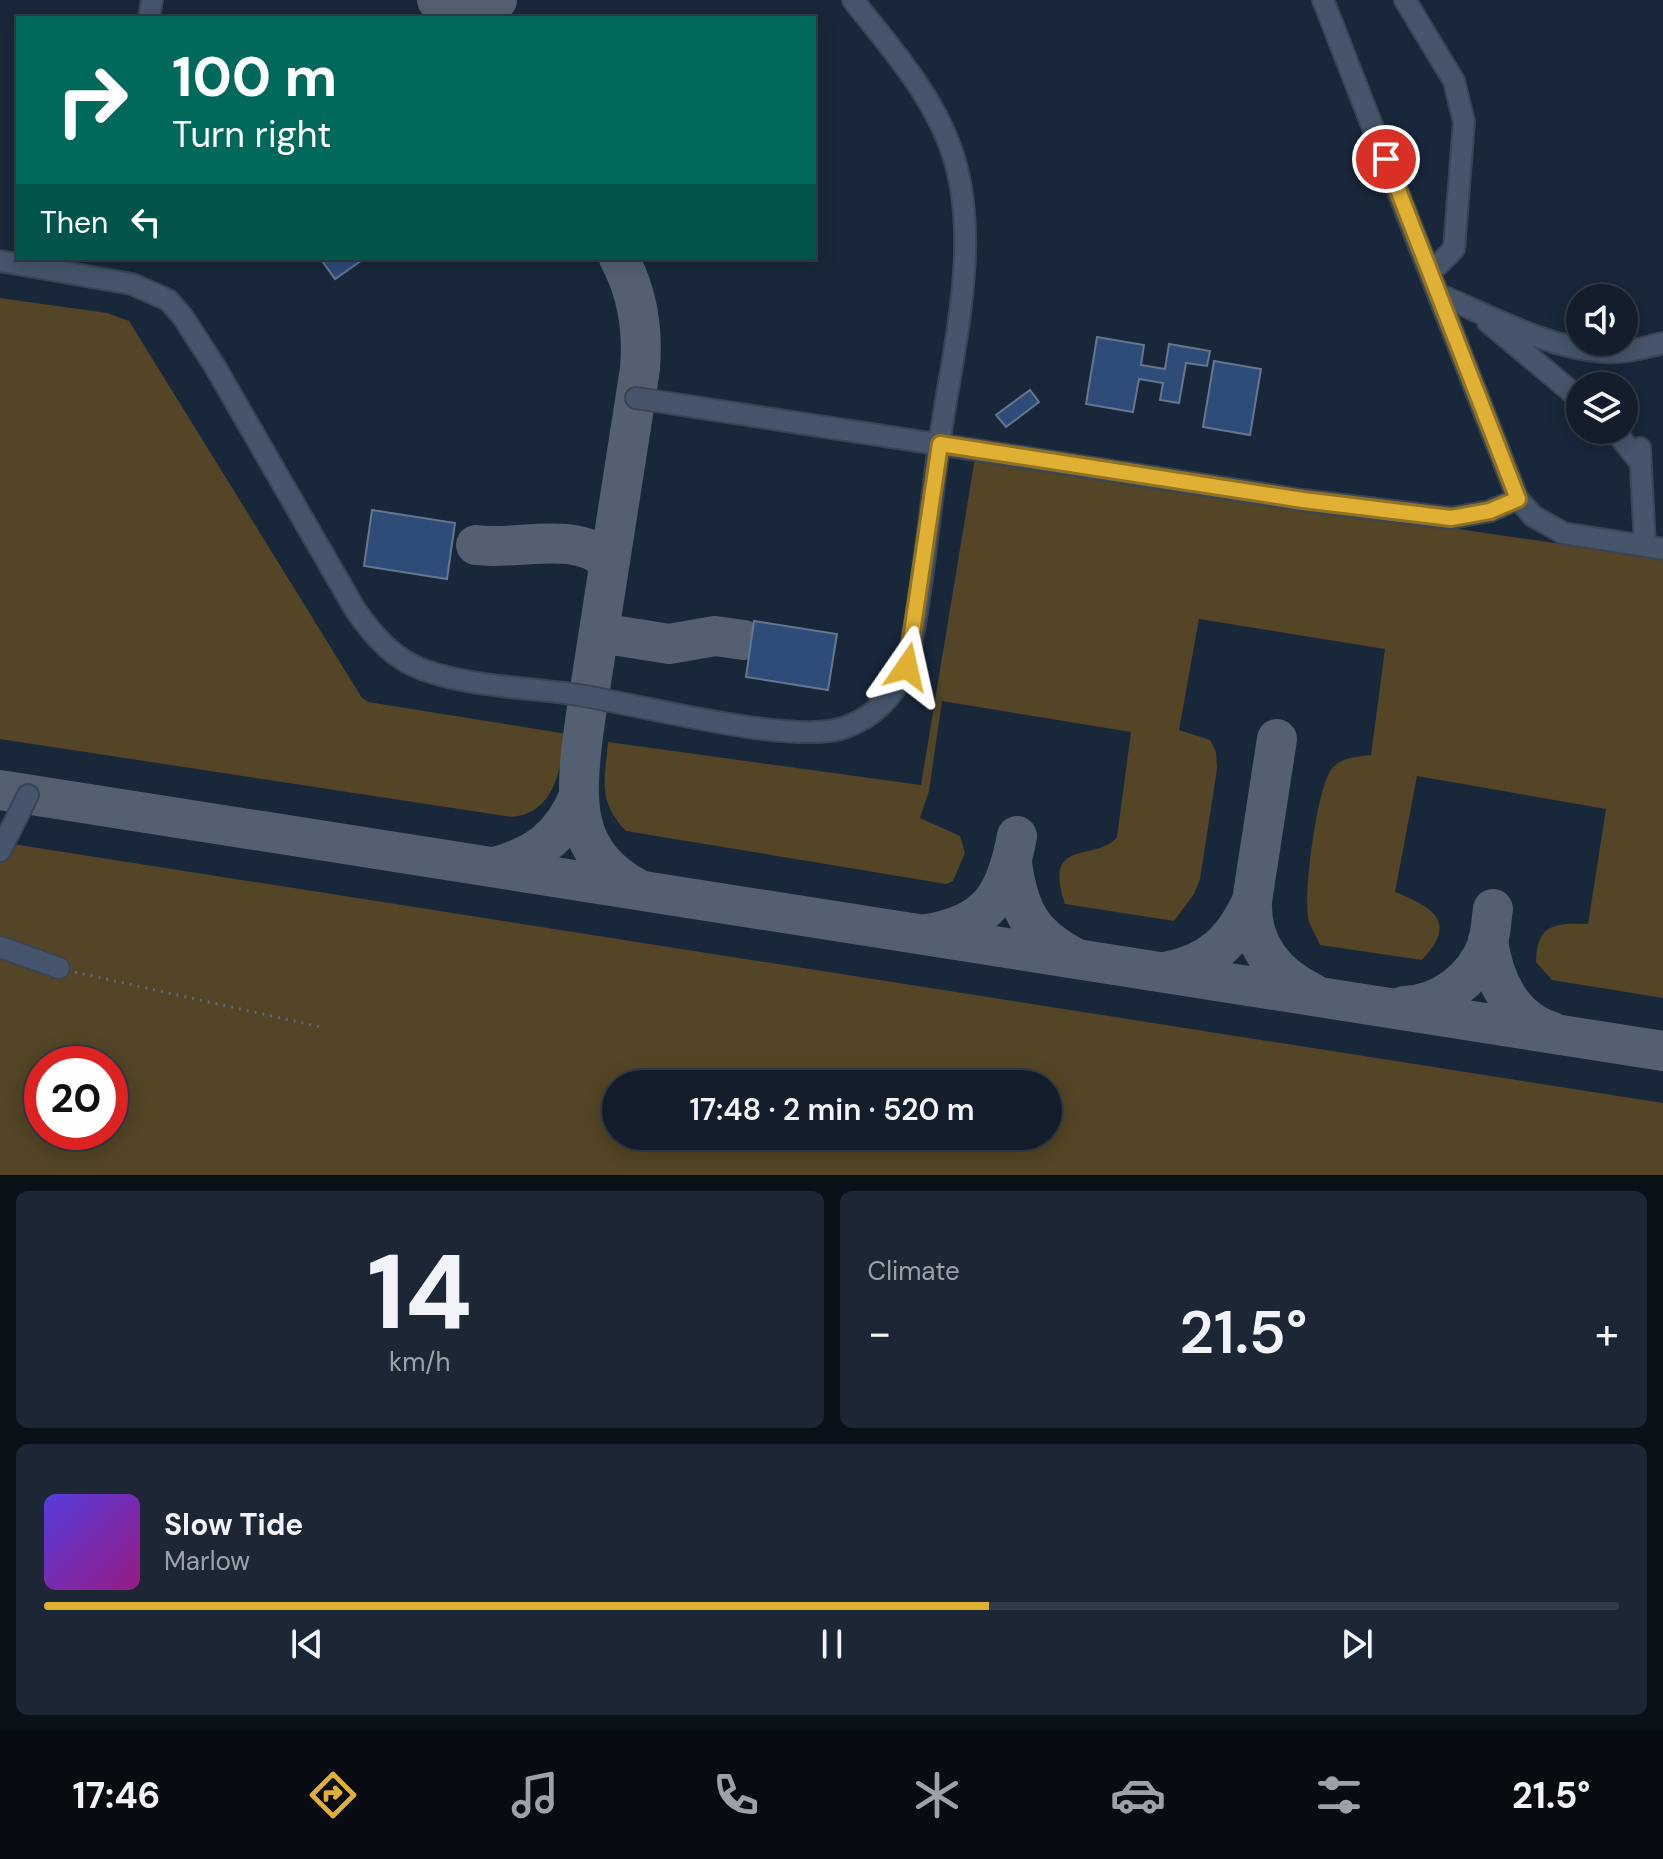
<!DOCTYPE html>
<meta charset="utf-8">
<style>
body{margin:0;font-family:"DM Sans",sans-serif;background:#1c2634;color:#f1f3f6;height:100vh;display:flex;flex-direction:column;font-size:30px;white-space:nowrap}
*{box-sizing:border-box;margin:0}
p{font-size:26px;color:#9da2a9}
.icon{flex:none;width:44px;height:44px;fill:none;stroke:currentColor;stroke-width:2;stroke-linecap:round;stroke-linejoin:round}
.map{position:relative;height:1175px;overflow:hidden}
.panel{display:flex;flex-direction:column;gap:16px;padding:16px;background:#0a1018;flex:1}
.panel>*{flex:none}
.banner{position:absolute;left:16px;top:16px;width:800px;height:244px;border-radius:0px;box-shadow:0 4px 20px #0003,0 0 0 2px #323b48;background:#00695c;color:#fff;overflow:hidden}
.tools{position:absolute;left:1566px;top:284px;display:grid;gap:16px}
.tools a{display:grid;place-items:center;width:72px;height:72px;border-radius:50%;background:#131d2c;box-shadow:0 4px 20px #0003,0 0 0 2px #323b48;font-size:40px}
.speed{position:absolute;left:24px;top:1046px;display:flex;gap:16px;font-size:40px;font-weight:700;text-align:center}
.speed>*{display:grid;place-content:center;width:104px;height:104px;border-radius:50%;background:#131d2c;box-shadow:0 4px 20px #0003,0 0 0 2px #323b48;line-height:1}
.speed .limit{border:12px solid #d22;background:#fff;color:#111}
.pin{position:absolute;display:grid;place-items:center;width:68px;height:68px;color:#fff;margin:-34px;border:4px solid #fff;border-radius:50%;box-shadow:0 2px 8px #0007}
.me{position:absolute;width:88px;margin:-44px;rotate:11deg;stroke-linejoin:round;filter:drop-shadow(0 0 6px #0008)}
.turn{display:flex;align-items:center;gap:28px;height:168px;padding:0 24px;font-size:36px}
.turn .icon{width:104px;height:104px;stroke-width:2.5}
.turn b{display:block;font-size:56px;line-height:68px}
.then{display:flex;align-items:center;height:76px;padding:0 24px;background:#0003;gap:16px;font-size:30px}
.big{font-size:60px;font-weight:600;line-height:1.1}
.panel .tile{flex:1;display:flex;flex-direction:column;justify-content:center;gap:12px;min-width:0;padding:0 28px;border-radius:12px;background:#1c2634}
.panel .dial{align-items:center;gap:0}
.dial b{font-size:104px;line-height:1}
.song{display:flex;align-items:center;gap:24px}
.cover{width:96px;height:96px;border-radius:12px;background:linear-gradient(135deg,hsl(250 70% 55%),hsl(310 70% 35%))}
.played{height:8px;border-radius:4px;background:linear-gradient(90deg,#dfb034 60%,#323b48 60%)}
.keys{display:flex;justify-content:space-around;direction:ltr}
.heat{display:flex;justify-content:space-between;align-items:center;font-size:44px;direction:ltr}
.panel .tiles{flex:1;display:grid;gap:16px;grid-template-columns:1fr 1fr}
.tile:last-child{grid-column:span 2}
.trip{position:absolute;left:602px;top:1070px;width:460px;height:80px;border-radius:40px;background:#131d2c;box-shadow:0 4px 20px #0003,0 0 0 2px #323b48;font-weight:600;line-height:80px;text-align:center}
.tabs{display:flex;height:128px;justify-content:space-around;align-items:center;background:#080c12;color:#9da2a9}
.tabs .icon{width:56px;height:56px}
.tabs .selected{color:#dfb034}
.tabs b{font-size:36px;color:#f1f3f6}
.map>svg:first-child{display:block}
</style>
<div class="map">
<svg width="1663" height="1175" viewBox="0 0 1663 1175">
<rect width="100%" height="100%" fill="#19273b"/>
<path fill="#534525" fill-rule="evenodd" d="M 0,298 L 107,313 L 129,321 L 362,698 L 368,702 L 567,734 C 559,770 556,812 512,817 L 0,739 Z
M 975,458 L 1663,559 L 1663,998 L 1552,980 L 1536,962 C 1537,924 1554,923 1588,924 L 1606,809 L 1417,776 L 1395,892 C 1432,907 1459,921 1422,960 L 1320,945 C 1317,937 1312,930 1309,922 C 1302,900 1317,788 1331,770 C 1340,757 1357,757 1371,755 L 1385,649 L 1199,619 L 1179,730 L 1210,740 L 1216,752 L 1217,769 L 1200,879 L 1194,894 L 1174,921 L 1065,904 C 1042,836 1096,863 1117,837 L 1131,732 L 942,701 L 929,791 L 920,818 L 960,836 L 965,853 L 953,881 L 946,884 L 626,831 C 597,801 605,780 608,742 L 921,785 Z
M 0,842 L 1663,1103 L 1663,1175 L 0,1175 ZM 42,1064 L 110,1064 L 110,1132 L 42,1132 ZM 616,1084 L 1048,1084 L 1048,1136 L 616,1136 Z"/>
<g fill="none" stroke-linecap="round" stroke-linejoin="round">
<path stroke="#546072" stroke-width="40" d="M 437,0 L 450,18
M 470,18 L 497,0
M 619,258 C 638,294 643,329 640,369 C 624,472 607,574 592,676 C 586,716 573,784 582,821 C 589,853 611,875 638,889
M 476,545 C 518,551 575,529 610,562 L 612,545 L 606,548
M 613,635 L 669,644 L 715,636 L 744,640
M 1277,739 L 1252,901 C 1250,945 1276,976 1314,994
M 0,790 L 1663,1051
M 1012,864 C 1019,912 1031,935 1075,958
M 495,867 C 537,855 562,837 579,796
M 927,934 C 989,924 1006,895 1017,836
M 1488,940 C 1493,978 1510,1018 1550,1031
M 1165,972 C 1210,964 1233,942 1252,901
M 1404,1006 C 1440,1005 1474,980 1487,946 C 1491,935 1491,921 1493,909"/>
</g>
<path fill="#2d4c78" stroke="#66768e" stroke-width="2" d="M 320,258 L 365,258 L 335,279 Z
M 1097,337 L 1144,345 L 1141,365 L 1165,369 L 1169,344 L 1210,351 L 1207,366 L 1186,363 L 1179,403 L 1160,400 L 1163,383 L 1139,379 L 1133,412 L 1086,404 Z
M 1214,361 L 1261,369 L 1250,435 L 1203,427 Z
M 1030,390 L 1039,402 L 1006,427 L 996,415 Z
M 372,510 L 455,523 L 447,579 L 364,566 Z
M 754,621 L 837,634 L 828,690 L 746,677 Z"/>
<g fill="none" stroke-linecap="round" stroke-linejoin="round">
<defs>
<path id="minor" d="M 1323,0 L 1518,499 L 1533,516 L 1563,533 L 1663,549
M 1405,0 L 1454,81 L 1464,122 L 1454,249 L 1438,265 L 1428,268
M 149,18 L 152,0
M 0,261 L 132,284 L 168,300 L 183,317 L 214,365 L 356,611 C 372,633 387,652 412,665 C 459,687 528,687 579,695 C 639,705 792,745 843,728 C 874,718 894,696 907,667 C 922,594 929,520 939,445 C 952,352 984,237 950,146 C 930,91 888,45 853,0
M 1438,294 C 1490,316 1545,347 1602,352 C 1622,354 1644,348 1663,343
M 1488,322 L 1580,399
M 636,398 L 1303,500 L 1451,518 L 1490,511 L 1518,499
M 1614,430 L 1641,463
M 1640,448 L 1645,546
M 0,851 L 28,795
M 0,947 L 59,968"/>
</defs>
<use href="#minor" stroke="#394454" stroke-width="24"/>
<path stroke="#5e6a7b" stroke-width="3" stroke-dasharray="2 6" stroke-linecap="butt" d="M 75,972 L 325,1028"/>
<use href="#minor" stroke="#46556c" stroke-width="20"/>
</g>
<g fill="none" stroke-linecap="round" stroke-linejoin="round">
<defs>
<path id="route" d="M 907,667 L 940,444 L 1303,500 L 1451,518 L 1490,511 L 1518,499 L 1386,159"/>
</defs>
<use href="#route" stroke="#917222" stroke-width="20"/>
<use href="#route" stroke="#dfb034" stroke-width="14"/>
</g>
</svg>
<div class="tools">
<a><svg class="icon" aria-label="sound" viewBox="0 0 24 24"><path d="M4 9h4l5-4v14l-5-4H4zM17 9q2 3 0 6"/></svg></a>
<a><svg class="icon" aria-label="layers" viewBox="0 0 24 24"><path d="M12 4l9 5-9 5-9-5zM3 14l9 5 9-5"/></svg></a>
</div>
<div class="speed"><div class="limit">20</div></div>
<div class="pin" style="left:1386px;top:159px;background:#d93025"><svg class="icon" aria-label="arrive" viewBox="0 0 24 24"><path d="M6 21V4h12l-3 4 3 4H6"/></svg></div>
<svg class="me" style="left:907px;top:667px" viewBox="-20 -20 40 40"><path d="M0-17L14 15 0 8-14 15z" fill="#dfb034" stroke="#fff" stroke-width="4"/></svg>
<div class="trip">17:48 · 2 min · 520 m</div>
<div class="banner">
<div class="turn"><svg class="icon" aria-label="right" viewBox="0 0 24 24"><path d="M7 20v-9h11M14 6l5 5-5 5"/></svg><div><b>100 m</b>Turn right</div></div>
<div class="then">Then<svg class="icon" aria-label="left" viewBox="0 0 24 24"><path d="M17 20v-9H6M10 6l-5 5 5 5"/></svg></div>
</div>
</div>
<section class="panel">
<div class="tiles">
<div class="tile dial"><b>14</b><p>km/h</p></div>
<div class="tile"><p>Climate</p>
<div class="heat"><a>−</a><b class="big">21.5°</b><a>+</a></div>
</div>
<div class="tile">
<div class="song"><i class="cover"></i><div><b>Slow Tide</b><p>Marlow</p></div></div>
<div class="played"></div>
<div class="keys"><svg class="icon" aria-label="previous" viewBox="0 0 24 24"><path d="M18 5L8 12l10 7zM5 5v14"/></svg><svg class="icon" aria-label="pause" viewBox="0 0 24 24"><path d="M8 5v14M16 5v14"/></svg><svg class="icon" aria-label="next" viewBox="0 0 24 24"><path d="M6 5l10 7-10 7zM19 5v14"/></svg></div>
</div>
</div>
</section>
<nav class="tabs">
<b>17:46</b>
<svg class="icon selected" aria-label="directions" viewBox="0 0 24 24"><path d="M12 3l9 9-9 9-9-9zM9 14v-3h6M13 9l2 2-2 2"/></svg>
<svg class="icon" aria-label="music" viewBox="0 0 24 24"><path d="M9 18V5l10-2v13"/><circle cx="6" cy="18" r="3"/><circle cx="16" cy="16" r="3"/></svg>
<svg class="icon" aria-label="phone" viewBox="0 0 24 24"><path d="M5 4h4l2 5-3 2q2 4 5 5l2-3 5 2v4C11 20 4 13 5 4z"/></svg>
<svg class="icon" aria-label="climate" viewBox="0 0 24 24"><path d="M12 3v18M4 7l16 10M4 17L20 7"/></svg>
<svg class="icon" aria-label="car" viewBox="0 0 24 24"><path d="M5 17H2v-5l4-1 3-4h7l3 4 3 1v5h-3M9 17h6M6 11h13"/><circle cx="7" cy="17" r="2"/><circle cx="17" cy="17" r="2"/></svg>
<svg class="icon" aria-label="filters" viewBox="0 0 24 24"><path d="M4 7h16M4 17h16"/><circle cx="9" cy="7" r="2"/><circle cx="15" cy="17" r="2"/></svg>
<b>21.5°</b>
</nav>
